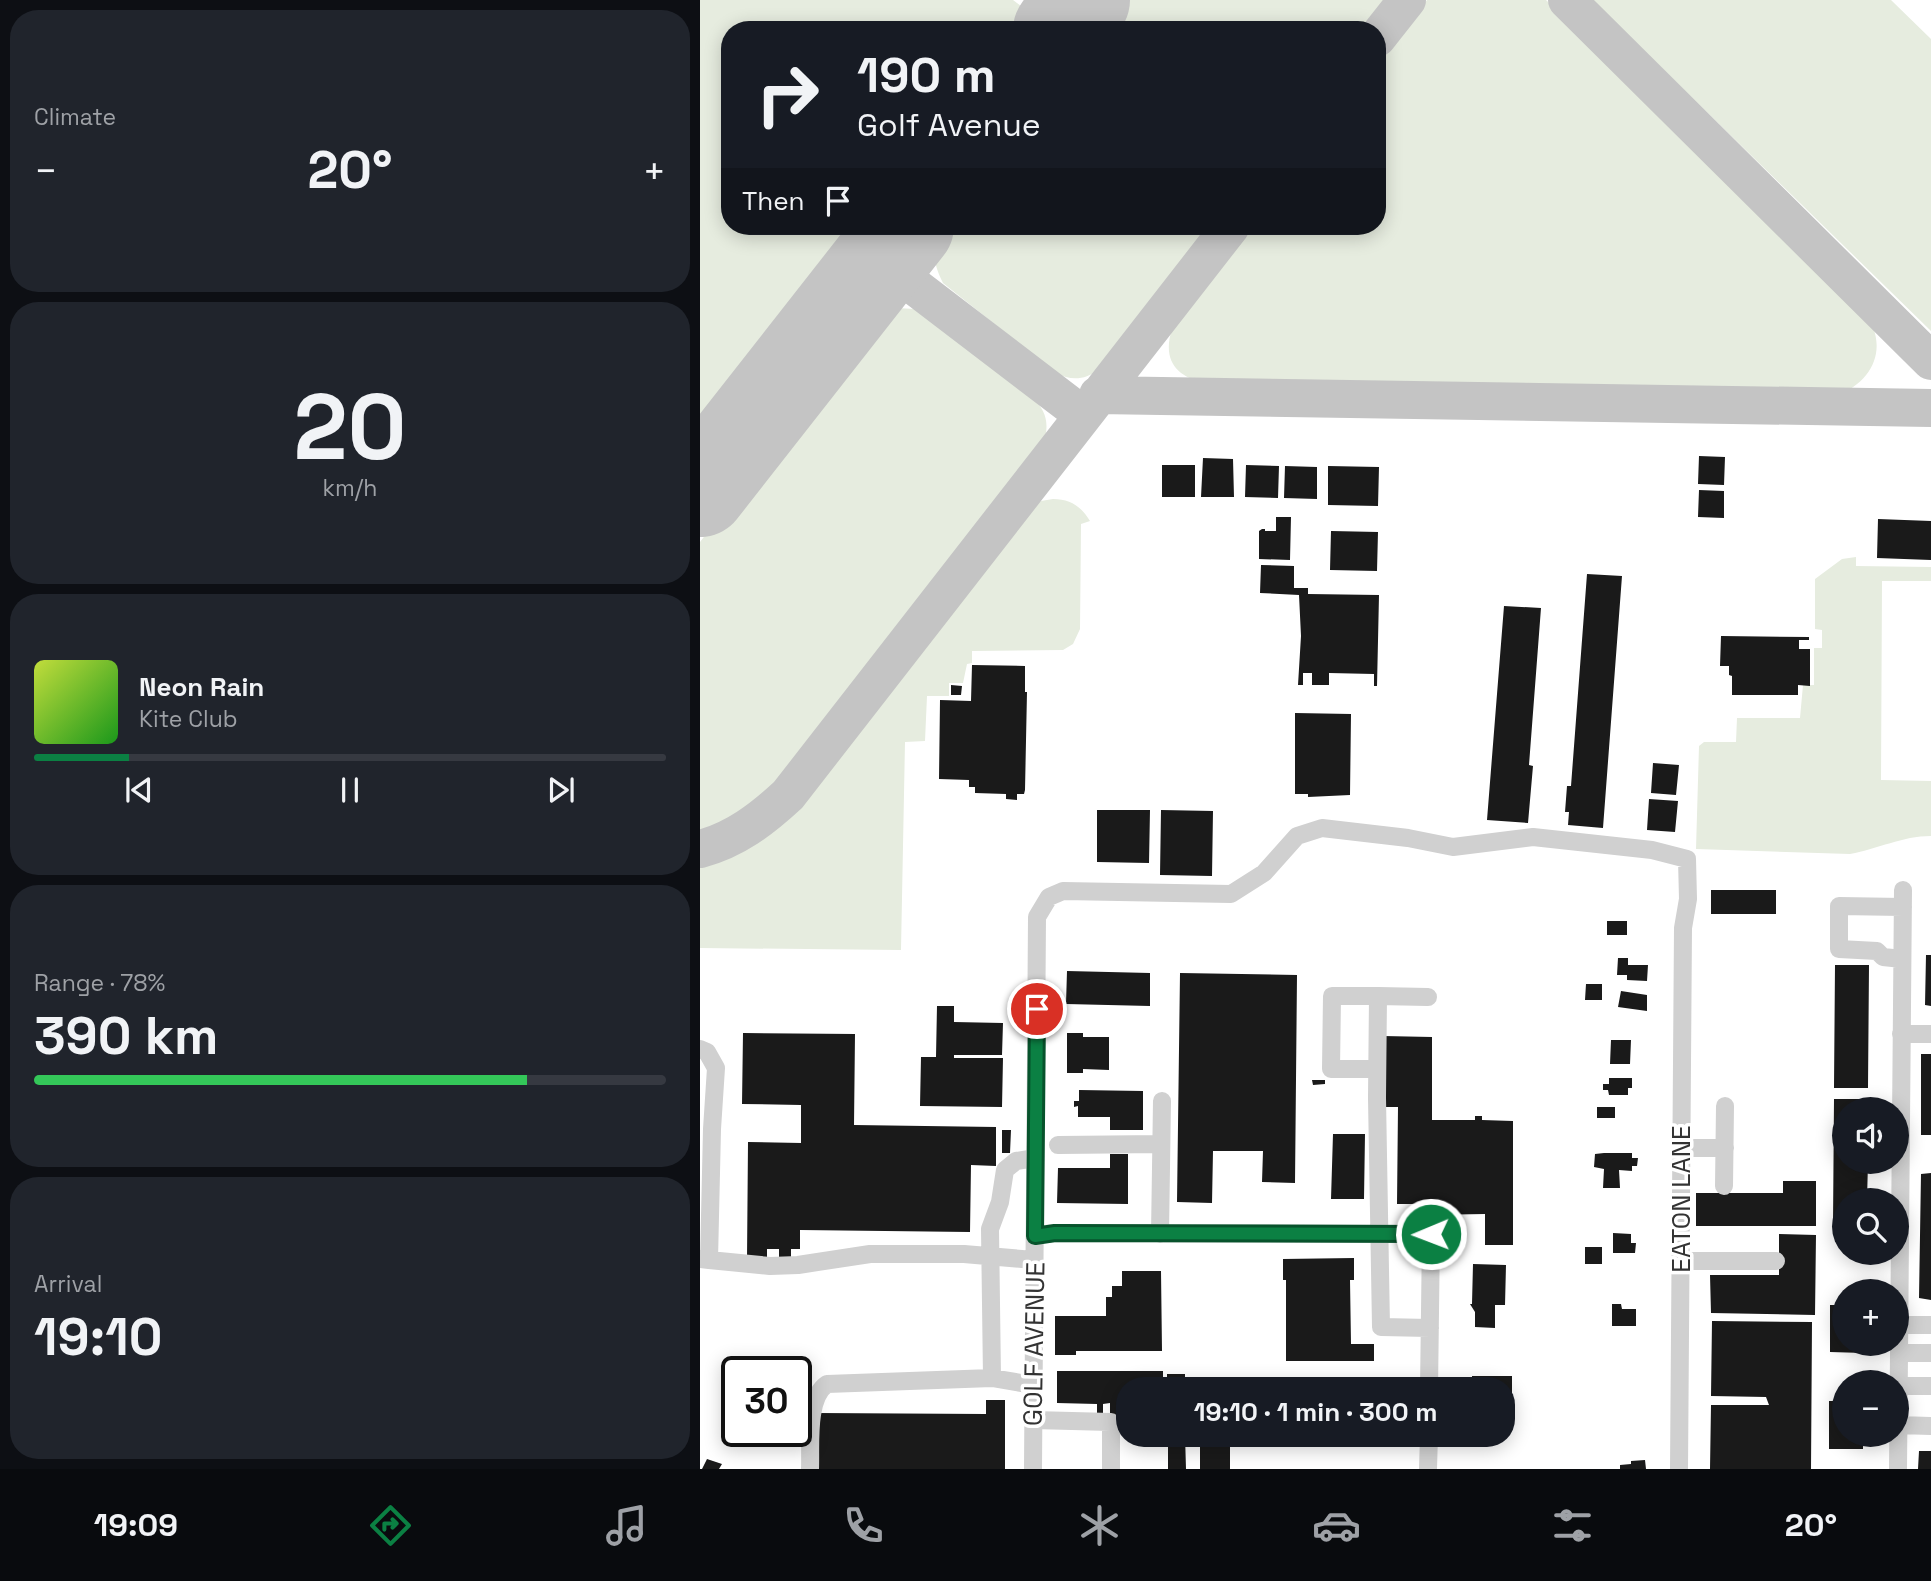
<!DOCTYPE html>
<meta charset="utf-8">
<style>
body{margin:0;font-family:"Space Grotesk",sans-serif;background:#20242c;color:#f1f3f6;height:100vh;display:flex;flex-direction:column;font-size:26px;white-space:nowrap}
*{box-sizing:border-box;margin:0}
p{font-size:23px;color:#9ea1a6}
.icon{flex:none;width:38px;height:38px;fill:none;stroke:currentColor;stroke-width:2;stroke-linecap:round;stroke-linejoin:round}
.map{position:relative;flex:1;overflow:hidden}
.panel{display:flex;flex-direction:column;gap:10px;padding:10px;background:#0d0f14;width:700px}
.panel>*{flex:none}
.hud{position:absolute;left:21px;top:21px;width:665px;height:214px;border-radius:28px;box-shadow:0 4px 18px #0003;background:#171b24;color:#f1f3f6;overflow:hidden}
.buttons{position:absolute;left:1132px;top:1097px;display:grid;gap:14px}
.buttons a{display:grid;place-items:center;width:77px;height:77px;border-radius:50%;background:#171b24;box-shadow:0 4px 18px #0003;font-size:35px}
.speed{position:absolute;left:21px;top:1356px;display:flex;gap:14px;font-size:35px;font-weight:700;text-align:center}
.speed>*{display:grid;place-content:center;width:91px;height:91px;border-radius:50%;background:#171b24;box-shadow:0 4px 18px #0003;line-height:1}
.speed .limit{border:4px solid #111;border-radius:10px;background:#fff;color:#111}
.pin{position:absolute;display:grid;place-items:center;width:60px;height:60px;color:#fff;margin:-30px;border:4px solid #fff;border-radius:50%;box-shadow:0 2px 7px #0007}
.me{position:absolute;width:77px;margin:-38px;rotate:269deg;stroke-linejoin:round;filter:drop-shadow(0 0 5px #0008)}
.turn{display:flex;align-items:center;gap:24px;height:147px;padding:0 21px;font-size:32px}
.turn .icon{width:91px;height:91px;stroke-width:2.5}
.turn b{display:block;font-size:49px;line-height:60px}
.then{display:flex;align-items:center;height:66px;padding:0 21px;background:#0003;gap:14px;font-size:26px}
.big{font-size:52px;font-weight:800;line-height:1.1}
.panel .card{flex:1;display:flex;flex-direction:column;justify-content:center;gap:10px;min-width:0;padding:0 24px;border-radius:28px;background:#20242c}
.panel .dial{align-items:center;gap:0}
.dial b{font-size:91px;line-height:1}
.song{display:flex;align-items:center;gap:21px}
.cover{width:84px;height:84px;border-radius:10px;background:linear-gradient(135deg,hsl(70 70% 55%),hsl(120 70% 35%))}
.played{height:7px;border-radius:4px;background:linear-gradient(90deg,#0b8043 15%,#363941 15%)}
.keys{display:flex;justify-content:space-around;direction:ltr}
.heat{display:flex;justify-content:space-between;align-items:center;font-size:38px;direction:ltr}
.charge{height:10px;border-radius:5px;background:linear-gradient(90deg,#34c759 78%,#363941 0)}
.trip{position:absolute;left:416px;top:1377px;width:399px;height:70px;border-radius:28px;background:#171b24;box-shadow:0 4px 18px #0003;font-weight:800;line-height:70px;text-align:center}
.dock{display:flex;height:112px;justify-content:space-around;align-items:center;background:#090b0e;color:#9ea1a6}
.dock .icon{width:49px;height:49px}
.dock .current{color:#0b8043}
.dock b{font-size:32px;color:#f1f3f6}
main{display:flex;flex:1;min-height:0}
.map>svg:first-child{display:block}
</style>
<main>
<section class="panel">
<div class="card"><p>Climate</p>
<div class="heat"><a>−</a><b class="big">20°</b><a>+</a></div>
</div>
<div class="card dial"><b>20</b><p>km/h</p></div>
<div class="card">
<div class="song"><i class="cover"></i><div><b>Neon Rain</b><p>Kite Club</p></div></div>
<div class="played"></div>
<div class="keys"><svg class="icon" aria-label="previous" viewBox="0 0 24 24"><path d="M18 5L8 12l10 7zM5 5v14"/></svg><svg class="icon" aria-label="pause" viewBox="0 0 24 24"><path d="M8 5v14M16 5v14"/></svg><svg class="icon" aria-label="next" viewBox="0 0 24 24"><path d="M6 5l10 7-10 7zM19 5v14"/></svg></div>
</div>
<div class="card"><p>Range · 78%</p><b class="big">390 km</b><div class="charge"></div></div>
<div class="card"><p>Arrival</p><b class="big">19:10</b></div>
</section>
<div class="map">
<svg width="1231" height="1469" viewBox="0 0 1231 1469">
<rect width="100%" height="100%" fill="#fff"/>
<path fill="#e6ecdf" d="M 0,0 L 313,0 L 321,6 L 325,17 L 317,30 L 30,30 L 30,226 L 164,226 L 0,436 Z
M 422,0 L 686,0 L 663,30 L 398,30 Z
M 727,0 L 846,0 L 1162,309 C 1190,343 1176,381 1136,396 L 506,383 C 476,377 462,360 472,329 L 552,226 L 677,226 L 677,64 Z
M 892,0 L 1191,0 L 1231,39 L 1231,331 Z
M 246,226 L 511,226 L 398,370 C 385,380 371,381 356,373 L 243,283 C 232,261 230,245 246,226 Z
M 195,308 L 216,309 L 227,314 L 332,397 C 345,410 349,420 345,438 L 84,774 C 59,801 34,818 0,832 L 0,542 L 176,316 Z
M 353,499 C 370,499 381,506 390,521 L 381,524 L 380,629 L 373,644 L 363,650 L 272,651 L 272,663 L 267,664 L 263,683 L 249,683 L 249,696 L 227,696 L 225,741 L 205,742 L 201,950 L 0,948 L 0,866 C 39,854 68,834 99,807 L 330,510 L 341,501 Z
M 1156,557 L 1156,566 L 1231,567 L 1231,581 L 1182,581 L 1181,780 L 1231,781 L 1231,836 C 1202,836 1178,849 1150,854 L 996,849 L 999,746 L 1004,742 L 1036,742 L 1037,718 L 1100,718 L 1103,685 L 1114,685 L 1114,648 L 1122,648 L 1122,630 L 1115,629 L 1115,579 L 1142,559 Z"/>
<g fill="none" stroke-linecap="round" stroke-linejoin="round">
<path stroke="#c4c4c4" stroke-width="38" d="M 867,0 L 1231,361
M 677,38 L 707,0
M 180,260 L 383,415
M 398,395 L 1231,408
M 0,849 C 35,840 62,819 88,795 L 531,226"/>
<path stroke="#c4c4c4" stroke-width="94" d="M 360,30 L 383,0
M 0,490 L 207,226"/>
</g>
<path fill="#1a1a1a" d="M 999,456 L 1025,457 L 1024,485 L 998,484 Z
M 503,458 L 533,459 L 534,497 L 501,497 Z
M 462,465 L 495,465 L 495,497 L 462,497 Z
M 546,465 L 579,466 L 578,498 L 545,497 Z
M 585,466 L 617,467 L 617,499 L 584,498 Z
M 628,466 L 679,467 L 678,506 L 628,505 Z
M 999,490 L 1024,491 L 1024,518 L 998,517 Z
M 576,517 L 591,517 L 590,560 L 559,559 L 559,531 L 562,529 L 565,529 L 565,531 L 576,531 Z
M 1178,519 L 1231,521 L 1231,560 L 1177,558 Z
M 631,531 L 678,532 L 677,571 L 630,570 Z
M 561,565 L 594,566 L 594,588 L 608,588 L 608,594 L 679,595 L 677,686 L 674,686 L 674,674 L 629,673 L 629,685 L 612,685 L 612,673 L 603,673 L 603,685 L 598,685 L 601,636 L 599,595 L 560,593 Z
M 887,574 L 922,576 L 903,828 L 868,825 L 869,812 L 865,812 L 867,786 L 871,786 Z
M 804,606 L 841,608 L 829,765 L 833,766 L 828,823 L 787,820 Z
M 1021,636 L 1109,637 L 1109,640 L 1099,640 L 1099,649 L 1110,649 L 1110,686 L 1098,685 L 1098,695 L 1032,695 L 1032,676 L 1029,675 L 1029,666 L 1020,666 Z
M 272,665 L 325,666 L 325,692 L 327,692 L 325,790 L 324,794 L 317,794 L 317,800 L 306,799 L 306,794 L 275,793 L 275,787 L 269,787 L 269,780 L 239,779 L 240,700 L 271,701 Z
M 251,685 L 262,686 L 261,695 L 251,695 Z
M 595,713 L 651,714 L 650,795 L 608,797 L 608,794 L 595,794 Z
M 953,763 L 979,765 L 976,795 L 951,793 Z
M 949,799 L 978,801 L 975,832 L 947,830 Z
M 397,810 L 450,810 L 449,863 L 397,862 Z
M 461,810 L 513,811 L 512,876 L 460,875 Z
M 1011,890 L 1076,890 L 1076,914 L 1011,914 Z
M 907,921 L 927,921 L 927,935 L 907,935 Z
M 1226,955 L 1231,955 L 1231,1006 L 1225,1005 Z
M 918,958 L 928,958 L 928,965 L 948,965 L 947,981 L 927,980 L 927,975 L 917,975 Z
M 1135,965 L 1169,965 L 1168,1088 L 1134,1088 Z
M 367,971 L 450,973 L 450,1006 L 366,1004 Z
M 480,973 L 597,975 L 595,1183 L 562,1182 L 563,1151 L 513,1151 L 512,1203 L 477,1202 Z
M 886,984 L 902,984 L 902,1000 L 885,1000 Z
M 921,991 L 947,995 L 947,1011 L 918,1007 Z
M 237,1006 L 254,1006 L 254,1022 L 303,1023 L 302,1055 L 254,1055 L 254,1058 L 303,1058 L 302,1107 L 220,1106 L 221,1057 L 236,1057 Z
M 43,1033 L 155,1034 L 154,1125 L 296,1127 L 296,1166 L 271,1165 L 270,1232 L 100,1230 L 100,1249 L 91,1249 L 91,1258 L 79,1257 L 79,1249 L 67,1249 L 67,1259 L 47,1259 L 48,1142 L 101,1143 L 101,1105 L 42,1104 Z
M 367,1033 L 383,1033 L 383,1037 L 409,1037 L 409,1070 L 383,1069 L 383,1073 L 367,1073 Z
M 683,1036 L 732,1037 L 732,1120 L 775,1120 L 775,1116 L 782,1116 L 782,1120 L 813,1121 L 813,1245 L 785,1245 L 785,1214 L 727,1215 L 727,1204 L 697,1204 L 698,1107 L 683,1107 Z
M 911,1040 L 931,1040 L 930,1064 L 910,1064 Z
M 1221,1054 L 1231,1054 L 1231,1135 L 1221,1135 Z
M 909,1078 L 932,1078 L 932,1088 L 928,1088 L 928,1095 L 909,1095 L 908,1090 L 903,1090 L 903,1084 L 909,1084 Z
M 612,1080 L 625,1080 L 625,1084 L 613,1085 Z
M 379,1090 L 443,1091 L 443,1130 L 410,1130 L 410,1117 L 378,1117 L 378,1106 L 374,1107 L 374,1101 L 379,1101 Z
M 1134,1099 L 1168,1099 L 1168,1110 L 1144,1110 L 1144,1162 L 1168,1162 L 1167,1200 L 1144,1200 L 1144,1224 L 1133,1224 Z
M 897,1107 L 915,1107 L 915,1118 L 897,1118 Z
M 302,1130 L 311,1130 L 310,1153 L 302,1153 Z
M 633,1134 L 665,1134 L 664,1199 L 631,1199 Z
M 904,1153 L 932,1153 L 932,1158 L 938,1158 L 937,1166 L 932,1166 L 932,1171 L 919,1170 L 920,1188 L 903,1188 L 904,1169 L 894,1167 L 895,1154 Z
M 410,1154 L 428,1154 L 428,1204 L 357,1203 L 358,1168 L 410,1168 Z
M 1231,1173 L 1231,1300 L 1219,1298 L 1221,1174 Z
M 1083,1181 L 1116,1181 L 1116,1226 L 996,1226 L 996,1193 L 1083,1193 Z
M 913,1233 L 931,1234 L 931,1243 L 936,1243 L 935,1253 L 913,1253 Z
M 1079,1234 L 1116,1235 L 1115,1315 L 1011,1313 L 1010,1275 L 1079,1275 Z
M 885,1247 L 902,1247 L 902,1264 L 885,1264 Z
M 654,1258 L 654,1280 L 650,1280 L 651,1344 L 674,1344 L 674,1361 L 586,1361 L 586,1280 L 583,1280 L 583,1259 Z
M 773,1264 L 806,1265 L 805,1305 L 795,1305 L 795,1328 L 775,1327 L 775,1312 L 770,1304 L 772,1304 Z
M 422,1271 L 461,1271 L 462,1351 L 376,1351 L 376,1355 L 355,1355 L 355,1316 L 406,1316 L 406,1297 L 412,1297 L 412,1286 L 422,1286 Z
M 912,1304 L 921,1304 L 922,1309 L 936,1309 L 936,1326 L 912,1326 Z
M 1130,1305 L 1144,1305 L 1144,1344 L 1164,1344 L 1164,1353 L 1130,1352 Z
M 1012,1321 L 1112,1322 L 1111,1469 L 1010,1469 L 1011,1405 L 1069,1405 L 1066,1397 L 1011,1396 Z
M 357,1371 L 463,1371 L 463,1390 L 429,1390 L 429,1435 L 463,1435 L 463,1440 L 425,1439 L 425,1420 L 410,1420 L 410,1403 L 403,1404 L 403,1416 L 397,1416 L 397,1404 L 357,1403 Z
M 467,1374 L 485,1374 L 485,1390 L 467,1390 Z
M 772,1376 L 812,1376 L 812,1408 L 803,1408 L 803,1390 L 772,1390 Z
M 500,1380 L 530,1380 L 530,1390 L 500,1390 Z
M 286,1400 L 305,1400 L 305,1469 L 116,1469 L 116,1413 L 286,1414 Z
M 1129,1401 L 1144,1401 L 1144,1435 L 1163,1435 L 1163,1449 L 1129,1449 Z
M 468,1435 L 485,1435 L 486,1469 L 468,1469 Z
M 500,1435 L 530,1435 L 530,1469 L 500,1469 Z
M 1219,1451 L 1231,1451 L 1231,1469 L 1218,1469 Z
M 7,1459 L 22,1464 L 19,1469 L 2,1469 Z
M 945,1460 L 946,1469 L 920,1469 L 920,1465 L 931,1464 L 931,1461 Z"/>
<g fill="none" stroke-linecap="round" stroke-linejoin="round">
<path stroke="#d0d0d0" stroke-width="18" d="M 1202,959 L 1183,957 L 1177,951 L 1139,949 L 1139,906 L 1203,907
M 678,996 L 728,997
M 1201,1034 L 1231,1034
M 0,1049 L 7,1052 L 16,1068 L 12,1129 L 9,1260 L 0,1259
M 677,1069 L 631,1069 L 632,996 L 678,996 L 677,1098 L 681,1327 L 730,1328
M 358,1145 L 461,1144
M 981,1148 L 1025,1148
M 1024,1186 L 1025,1106
M 460,1234 L 462,1101
M 335,1235 L 355,1233 L 731,1234 L 729,1390
M 9,1260 L 70,1266 L 98,1265 L 170,1254 L 264,1254 L 334,1260
M 980,1261 L 1076,1261
M 1199,1325 L 1231,1325
M 1199,1353 L 1231,1353
M 292,1378 L 290,1229 L 300,1202 L 305,1170 L 316,1161 L 335,1158
M 1198,1386 L 1231,1386
M 333,1420 L 411,1422 L 411,1469
M 1198,1425 L 1231,1426
M 110,1469 C 111,1445 106,1398 127,1384 L 292,1378 L 333,1385
M 333,1469 L 337,917 L 349,897 L 363,891 L 531,894 L 564,873 L 597,836 L 622,828 L 708,838 L 753,847 L 833,837 L 952,850 L 987,859 L 988,899 L 983,928 L 979,1469
M 728,1469 L 729,1435
M 1198,1469 L 1203,890"/>
</g>
<g fill="none" stroke-linecap="round" stroke-linejoin="round">
<defs>
<path id="route" d="M 337,1009 L 335,1236 L 355,1233 L 731,1234"/>
</defs>
<use href="#route" stroke="#07532c" stroke-width="18"/>
<use href="#route" stroke="#0b8043" stroke-width="12"/>
</g>
<g text-anchor="middle" stroke-width="7" stroke-linejoin="round" paint-order="stroke">
<g font-size="26" fill="#333" stroke="#fff">
<text transform="translate(981 1199) rotate(-90)" y="9">EATON LANE</text>
<text transform="translate(334 1344) rotate(-89)" y="9">GOLF AVENUE</text>
</g>
</g>
</svg>
<div class="buttons">
<a><svg class="icon" aria-label="sound" viewBox="0 0 24 24"><path d="M4 9h4l5-4v14l-5-4H4zM17 9q2 3 0 6"/></svg></a>
<a><svg class="icon" aria-label="search" viewBox="0 0 24 24"><circle cx="10" cy="10" r="6"/><path d="M15 15l6 6"/></svg></a>
<a>+</a>
<a>−</a>
</div>
<div class="speed"><div class="limit">30</div></div>
<div class="pin" style="left:337px;top:1009px;background:#d93025"><svg class="icon" aria-label="arrive" viewBox="0 0 24 24"><path d="M6 21V4h12l-3 4 3 4H6"/></svg></div>
<svg class="me" style="left:731px;top:1234px" viewBox="-20 -20 40 40"><circle r="17" fill="#0b8043" stroke="#fff" stroke-width="3"/><path d="M0-11L8 9 0 5-8 9z" fill="#fff"/></svg>
<div class="trip">19:10 · 1 min · 300 m</div>
<div class="hud">
<div class="turn"><svg class="icon" aria-label="right" viewBox="0 0 24 24"><path d="M7 20v-9h11M14 6l5 5-5 5"/></svg><div><b>190 m</b>Golf Avenue</div></div>
<div class="then">Then<svg class="icon" aria-label="arrive" viewBox="0 0 24 24"><path d="M6 21V4h12l-3 4 3 4H6"/></svg></div>
</div>
</div>
</main>
<nav class="dock">
<b>19:09</b>
<svg class="icon current" aria-label="directions" viewBox="0 0 24 24"><path d="M12 3l9 9-9 9-9-9zM9 14v-3h6M13 9l2 2-2 2"/></svg>
<svg class="icon" aria-label="music" viewBox="0 0 24 24"><path d="M9 18V5l10-2v13"/><circle cx="6" cy="18" r="3"/><circle cx="16" cy="16" r="3"/></svg>
<svg class="icon" aria-label="phone" viewBox="0 0 24 24"><path d="M5 4h4l2 5-3 2q2 4 5 5l2-3 5 2v4C11 20 4 13 5 4z"/></svg>
<svg class="icon" aria-label="climate" viewBox="0 0 24 24"><path d="M12 3v18M4 7l16 10M4 17L20 7"/></svg>
<svg class="icon" aria-label="car" viewBox="0 0 24 24"><path d="M5 17H2v-5l4-1 3-4h7l3 4 3 1v5h-3M9 17h6M6 11h13"/><circle cx="7" cy="17" r="2"/><circle cx="17" cy="17" r="2"/></svg>
<svg class="icon" aria-label="filters" viewBox="0 0 24 24"><path d="M4 7h16M4 17h16"/><circle cx="9" cy="7" r="2"/><circle cx="15" cy="17" r="2"/></svg>
<b>20°</b>
</nav>
